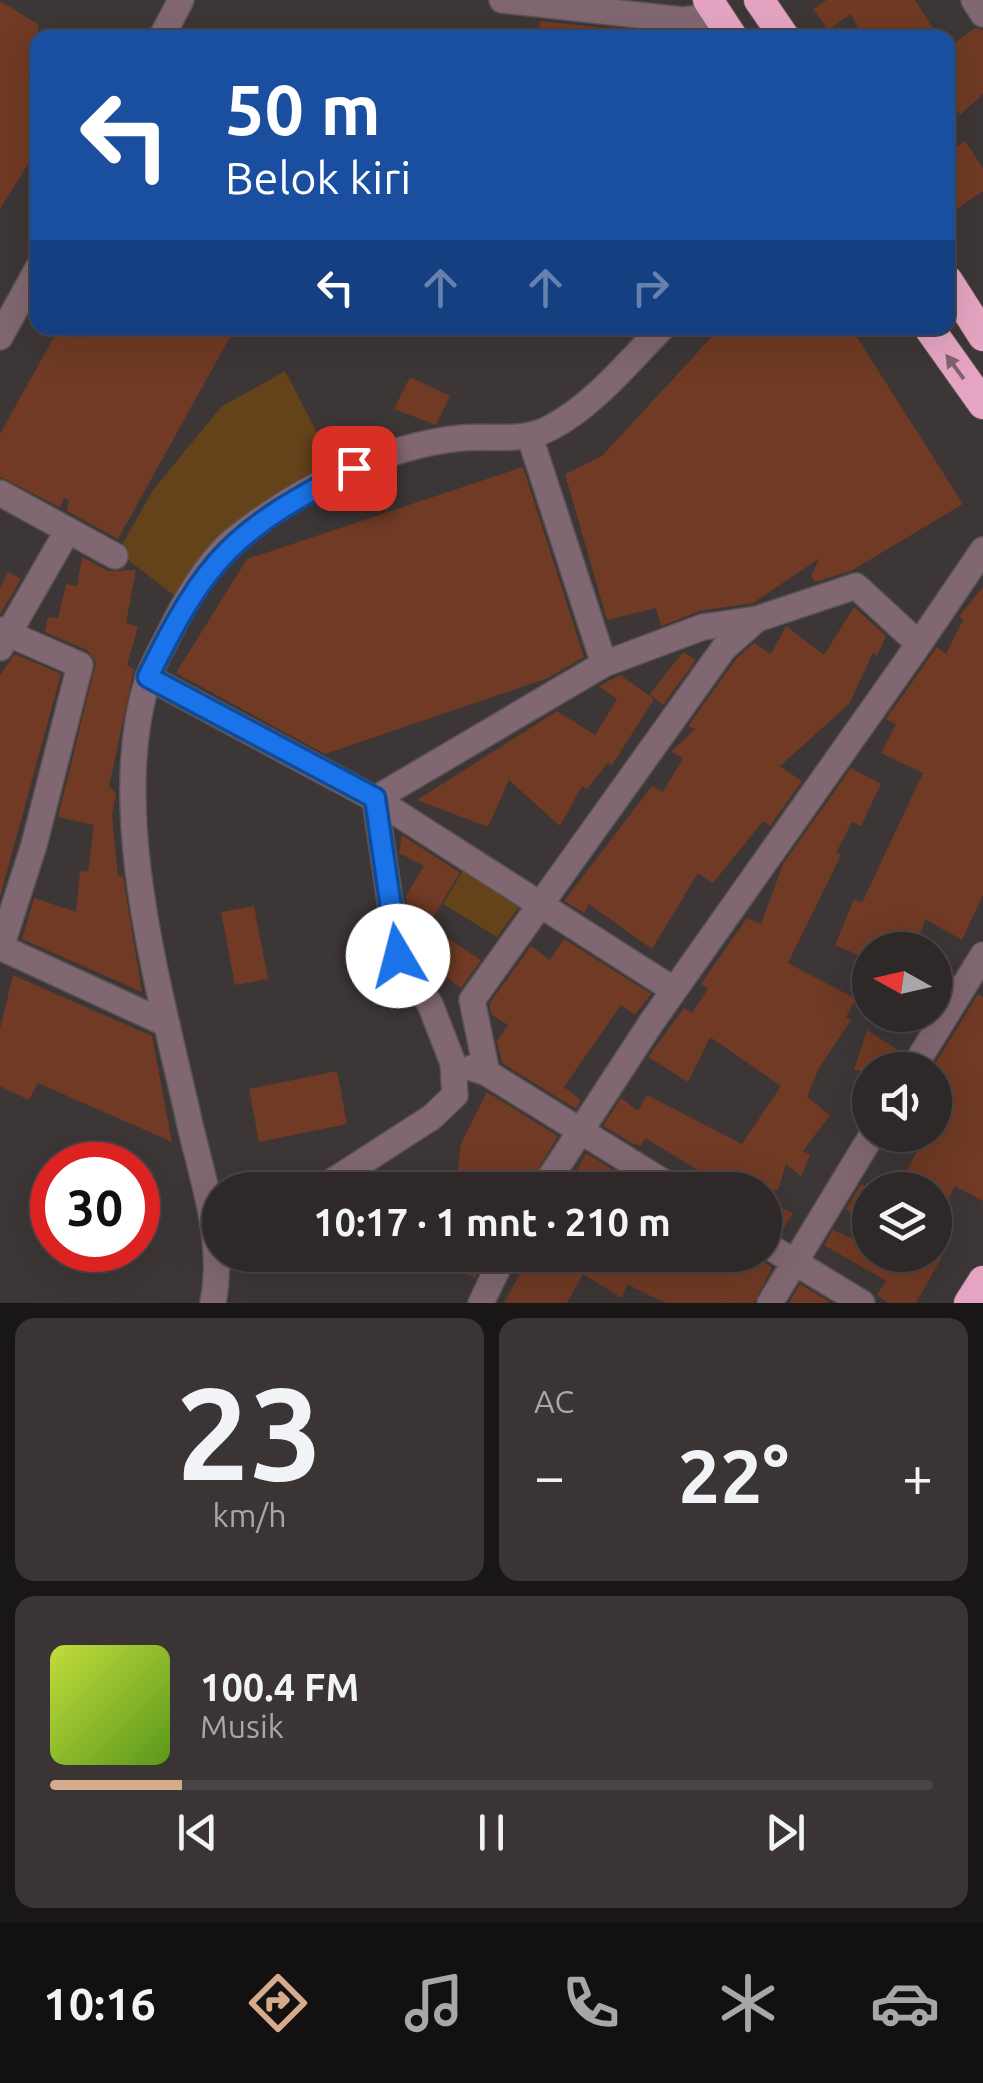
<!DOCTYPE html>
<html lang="id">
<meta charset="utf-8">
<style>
body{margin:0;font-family:Ubuntu,sans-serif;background:#3a3434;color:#f1f3f6;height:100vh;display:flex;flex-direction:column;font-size:38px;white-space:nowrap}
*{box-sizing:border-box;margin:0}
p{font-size:32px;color:#a7a6a8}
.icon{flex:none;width:55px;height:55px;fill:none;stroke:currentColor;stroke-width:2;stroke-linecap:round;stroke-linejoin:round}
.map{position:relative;height:1303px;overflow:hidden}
.sheet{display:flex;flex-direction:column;gap:15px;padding:15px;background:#191616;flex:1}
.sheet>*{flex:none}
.banner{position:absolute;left:30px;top:30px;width:925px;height:305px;border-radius:20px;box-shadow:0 10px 40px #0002,0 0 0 2px #494445;background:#1a4fa0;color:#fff;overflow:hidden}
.needle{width:65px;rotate:278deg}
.tools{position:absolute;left:852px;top:932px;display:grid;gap:20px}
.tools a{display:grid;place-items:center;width:100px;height:100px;border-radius:50%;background:#2e2828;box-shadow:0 10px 40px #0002,0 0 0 2px #494445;font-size:50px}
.speed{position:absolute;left:30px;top:1142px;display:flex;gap:20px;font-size:50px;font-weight:700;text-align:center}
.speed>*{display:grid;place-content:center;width:130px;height:130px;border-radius:50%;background:#2e2828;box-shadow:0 10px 40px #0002,0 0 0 2px #494445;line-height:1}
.speed .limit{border:15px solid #d22;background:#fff;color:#111}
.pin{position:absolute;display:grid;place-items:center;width:85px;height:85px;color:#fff;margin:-42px;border-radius:20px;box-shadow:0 5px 15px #0006}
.me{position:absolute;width:110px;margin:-55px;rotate:352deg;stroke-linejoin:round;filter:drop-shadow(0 0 8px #0008)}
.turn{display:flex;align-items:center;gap:35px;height:210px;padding:0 30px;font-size:45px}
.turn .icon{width:130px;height:130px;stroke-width:2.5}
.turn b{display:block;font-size:70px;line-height:85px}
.lanes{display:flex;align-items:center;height:95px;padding:0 30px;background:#0003;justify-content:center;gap:50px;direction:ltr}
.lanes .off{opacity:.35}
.big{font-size:75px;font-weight:600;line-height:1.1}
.sheet .tile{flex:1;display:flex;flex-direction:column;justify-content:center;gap:15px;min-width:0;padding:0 35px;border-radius:20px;background:#3a3434}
.sheet .dial{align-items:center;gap:0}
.dial b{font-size:130px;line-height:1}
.song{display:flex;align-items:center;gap:30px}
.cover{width:120px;height:120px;border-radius:15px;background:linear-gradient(135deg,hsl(70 70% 55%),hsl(90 70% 35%))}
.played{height:10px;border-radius:5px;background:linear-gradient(90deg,#d6ab8b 15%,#494445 15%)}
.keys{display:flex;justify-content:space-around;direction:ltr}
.heat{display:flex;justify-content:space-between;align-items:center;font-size:55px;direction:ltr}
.sheet .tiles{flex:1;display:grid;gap:15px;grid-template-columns:1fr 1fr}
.tile:last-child{grid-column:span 2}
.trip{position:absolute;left:202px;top:1172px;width:580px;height:100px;border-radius:50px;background:#2e2828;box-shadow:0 10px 40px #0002,0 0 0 2px #494445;font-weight:600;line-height:100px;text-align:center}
.dock{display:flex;height:160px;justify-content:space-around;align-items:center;background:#121010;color:#a7a6a8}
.dock .icon{width:70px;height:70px}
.dock .on{color:#d6ab8b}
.dock b{font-size:45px;color:#f1f3f6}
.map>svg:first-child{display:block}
</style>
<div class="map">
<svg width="983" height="1303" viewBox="0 0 983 1303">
<rect width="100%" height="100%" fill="#3d3636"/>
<path fill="#64421a" d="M 285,371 L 334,465 L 228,527 L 176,597 L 118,552 L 153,490 L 221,407 Z
M 463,871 L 519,907 L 497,937 L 443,904 Z"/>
<path fill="#703a24" d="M 827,0 L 915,0 L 939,38 L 863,38 L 851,14 L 828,30 L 813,9 Z
M 0,1 L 38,24 L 38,148 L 0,209 Z
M 540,21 L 643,32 L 642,38 L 538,38 Z
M 975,28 L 983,30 L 983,94 L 960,115 L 948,94 L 948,48 Z
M 965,141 L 983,168 L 983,191 L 948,215 L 948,153 Z
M 59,328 L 235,328 L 118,539 L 67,511 L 69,500 L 64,498 L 60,507 L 0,477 L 0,434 Z
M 720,328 L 851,328 L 963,504 L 851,571 L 815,582 L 811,576 L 820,558 L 753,603 L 700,611 L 661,626 L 656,608 L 607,620 L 565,474 L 602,456 Z
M 410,377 L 450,396 L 436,425 L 394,409 Z
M 523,467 L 584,657 L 548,678 L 325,754 L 176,673 L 247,559 Z
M 82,557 L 108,571 L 136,570 L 126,623 L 138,627 L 127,665 L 134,669 L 109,787 L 116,793 L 112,816 L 118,876 L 123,877 L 142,992 L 22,939 L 34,898 L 76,912 L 80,871 L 88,872 L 94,825 L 58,817 L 96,662 L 87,650 L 45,632 L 48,617 L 58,618 L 66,584 L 77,586 Z
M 8,572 L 21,579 L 0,614 L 0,589 Z
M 983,587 L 983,895 L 962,940 L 925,919 L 915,950 L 870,950 L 870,960 L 835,945 L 854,899 L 862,903 L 923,773 L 881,753 L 896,724 L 886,719 L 937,647 L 946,654 L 963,620 L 959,616 Z
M 854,607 L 886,636 L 877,656 L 873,653 L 849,704 L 780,766 L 802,781 L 770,826 L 763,821 L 713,883 L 698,873 L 652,949 L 589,904 L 584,913 L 564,901 L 652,786 L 663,792 L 683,758 L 671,752 L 695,729 L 688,726 L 736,659 L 754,643 L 771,654 L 786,626 L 824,655 Z
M 683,652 L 696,660 L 663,705 L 650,694 Z
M 15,654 L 61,674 L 0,897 L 0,675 Z
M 620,675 L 654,699 L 612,765 L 608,763 L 587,789 L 582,786 L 560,826 L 509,780 L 488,827 L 417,800 L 557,711 L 595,735 L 617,699 L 599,686 Z
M 851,768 L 881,784 L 861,826 L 852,822 L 836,853 L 841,855 L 788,963 L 856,999 L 846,1017 L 851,1020 L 819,1068 L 807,1097 L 830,1115 L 803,1151 L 810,1155 L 801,1176 L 786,1164 L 778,1190 L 731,1190 L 645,1138 L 641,1146 L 632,1143 L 603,1126 L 621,1098 L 638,1111 L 647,1095 L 742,1144 L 781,1086 L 710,1037 L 688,1082 L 648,1057 L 684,1008 L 692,1013 L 708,989 L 701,984 L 747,918 L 761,924 L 783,864 Z
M 402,835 L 460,873 L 429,924 L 408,910 L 406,896 L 424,866 L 399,853 Z
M 254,906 L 268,979 L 235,985 L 221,912 Z
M 432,928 L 481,960 L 461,988 L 415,953 Z
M 564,939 L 651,994 L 635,1015 L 621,1005 L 564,1087 L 581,1100 L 576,1109 L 502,1063 L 497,1041 L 508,1025 L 491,1014 L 489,1004 L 531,946 L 550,960 Z
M 13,975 L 152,1036 L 172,1142 L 38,1083 L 29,1100 L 0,1086 L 0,1029 Z
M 978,994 L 983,997 L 983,1201 L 955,1186 L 935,1225 L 935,1190 L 897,1190 L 916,1153 L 949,1114 L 935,1107 L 935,1064 Z
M 867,1030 L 896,1049 L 884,1070 L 854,1070 Z
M 337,1071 L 347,1124 L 259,1142 L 249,1089 Z
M 487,1092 L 558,1136 L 526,1190 L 455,1190 L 461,1143 Z
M 586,1153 L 618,1173 L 610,1190 L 566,1190 Z
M 861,1184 L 870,1189 L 870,1226 L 846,1209 Z
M 765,1201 L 793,1213 L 780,1234 L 765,1218 Z
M 833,1230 L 870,1246 L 870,1255 L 890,1255 L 906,1262 L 910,1255 L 943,1255 L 916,1303 L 888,1303 L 877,1295 L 886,1281 L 824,1245 Z
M 437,1255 L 486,1255 L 475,1278 Z
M 530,1255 L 754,1255 L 772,1268 L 754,1303 L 665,1303 L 627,1284 L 622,1298 L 583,1274 L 567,1303 L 504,1303 Z
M 800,1284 L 828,1301 L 830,1303 L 789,1303 Z"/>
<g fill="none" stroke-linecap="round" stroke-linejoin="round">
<defs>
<path id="minor" d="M 502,0 L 683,20 L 702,17 L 714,9
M 974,0 L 983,14
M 161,38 L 181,0
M 0,337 L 38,268
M 530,437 L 604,664
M 0,493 L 115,556
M 0,630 L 80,665 L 34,845 L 1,947
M 0,648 L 68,530
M 148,677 L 375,799 L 398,956 L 430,1004 L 453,1063 L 455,1095 L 432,1117 L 319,1190
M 0,947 L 167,1024
M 674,990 L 375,799 L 604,664 L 703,627 L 757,619 L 856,586 L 919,644 L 983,550
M 472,1068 L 487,1073 L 676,1190
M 912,1070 L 983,955
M 487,1073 L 472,1000 L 724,648 L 757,619
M 542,1190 L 651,1023 L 919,644
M 765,1244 L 862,1303
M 213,1303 C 225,1243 204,1184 190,1125 C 161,993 106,810 148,679 C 154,660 166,642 174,624 C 189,595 210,559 235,539 C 297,490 381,446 461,438 C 491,435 522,443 550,428 C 593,406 628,362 662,328
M 481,1303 L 504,1255
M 770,1303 L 872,1135"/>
<path id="highway" d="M 708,0 L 733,38
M 759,0 L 785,38
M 948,281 L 983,336
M 929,328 L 983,404
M 969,1303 L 983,1281"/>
</defs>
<use href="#minor" stroke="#595252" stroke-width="28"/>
<use href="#highway" stroke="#595252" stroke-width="32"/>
<use href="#minor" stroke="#816772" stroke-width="25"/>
<use href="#highway" stroke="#e5a5c2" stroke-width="30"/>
</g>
<defs><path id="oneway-solid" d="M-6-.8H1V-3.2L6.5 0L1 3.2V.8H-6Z" transform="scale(2.5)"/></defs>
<use fill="#80626e" href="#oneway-solid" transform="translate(955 367) rotate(-126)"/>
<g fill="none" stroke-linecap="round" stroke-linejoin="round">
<defs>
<path id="route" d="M 354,468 C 235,530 207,556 148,677 L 375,798 L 398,956"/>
</defs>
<use href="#route" stroke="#114b97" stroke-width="25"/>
<use href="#route" stroke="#1a73e8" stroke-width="18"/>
</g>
</svg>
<div class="tools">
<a><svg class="needle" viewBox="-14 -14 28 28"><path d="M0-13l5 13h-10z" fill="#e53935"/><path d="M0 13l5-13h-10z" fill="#a7a6a8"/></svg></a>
<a><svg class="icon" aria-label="sound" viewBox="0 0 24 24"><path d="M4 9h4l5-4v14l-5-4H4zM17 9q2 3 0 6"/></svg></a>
<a><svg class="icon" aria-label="layers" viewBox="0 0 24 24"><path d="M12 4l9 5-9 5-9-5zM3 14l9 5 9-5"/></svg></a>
</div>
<div class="speed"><div class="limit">30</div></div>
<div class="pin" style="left:354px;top:468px;background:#d93025"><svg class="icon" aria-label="arrive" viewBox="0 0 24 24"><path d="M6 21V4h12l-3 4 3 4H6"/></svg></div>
<svg class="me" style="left:398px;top:956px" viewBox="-20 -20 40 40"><circle r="19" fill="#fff"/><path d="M0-13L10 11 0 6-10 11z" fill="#1a73e8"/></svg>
<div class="trip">10:17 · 1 mnt · 210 m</div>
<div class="banner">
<div class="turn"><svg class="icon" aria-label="left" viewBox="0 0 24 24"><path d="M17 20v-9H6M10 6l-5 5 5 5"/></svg><div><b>50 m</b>Belok kiri</div></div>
<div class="lanes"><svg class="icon" aria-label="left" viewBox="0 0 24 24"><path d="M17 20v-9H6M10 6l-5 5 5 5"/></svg><svg class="icon off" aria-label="ahead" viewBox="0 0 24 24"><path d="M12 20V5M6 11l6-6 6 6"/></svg><svg class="icon off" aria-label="ahead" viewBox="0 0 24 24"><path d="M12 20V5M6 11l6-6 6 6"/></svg><svg class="icon off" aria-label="right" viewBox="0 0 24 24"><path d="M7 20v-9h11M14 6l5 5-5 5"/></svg></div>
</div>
</div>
<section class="sheet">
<div class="tiles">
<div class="tile dial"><b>23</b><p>km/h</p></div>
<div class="tile"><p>AC</p>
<div class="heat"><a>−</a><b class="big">22°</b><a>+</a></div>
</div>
<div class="tile">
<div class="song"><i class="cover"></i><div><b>100.4 FM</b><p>Musik</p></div></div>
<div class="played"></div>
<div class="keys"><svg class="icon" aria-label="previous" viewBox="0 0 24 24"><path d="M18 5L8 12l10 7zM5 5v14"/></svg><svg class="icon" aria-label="pause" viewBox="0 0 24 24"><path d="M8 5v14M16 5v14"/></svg><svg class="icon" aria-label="next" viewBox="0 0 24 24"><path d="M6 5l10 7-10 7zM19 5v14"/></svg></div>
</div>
</div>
</section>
<nav class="dock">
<b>10:16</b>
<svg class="icon on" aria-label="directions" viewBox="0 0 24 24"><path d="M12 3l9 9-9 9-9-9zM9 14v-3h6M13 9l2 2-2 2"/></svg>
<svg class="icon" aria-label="music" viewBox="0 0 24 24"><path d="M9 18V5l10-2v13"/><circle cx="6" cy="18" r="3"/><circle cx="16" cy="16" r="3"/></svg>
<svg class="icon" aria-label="phone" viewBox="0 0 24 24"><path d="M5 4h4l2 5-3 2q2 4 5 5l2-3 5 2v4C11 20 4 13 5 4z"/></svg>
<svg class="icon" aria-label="climate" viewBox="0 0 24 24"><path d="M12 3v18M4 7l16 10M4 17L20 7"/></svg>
<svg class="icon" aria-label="car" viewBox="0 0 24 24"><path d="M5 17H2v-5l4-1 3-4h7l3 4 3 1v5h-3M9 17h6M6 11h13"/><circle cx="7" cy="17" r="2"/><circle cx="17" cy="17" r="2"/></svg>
</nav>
